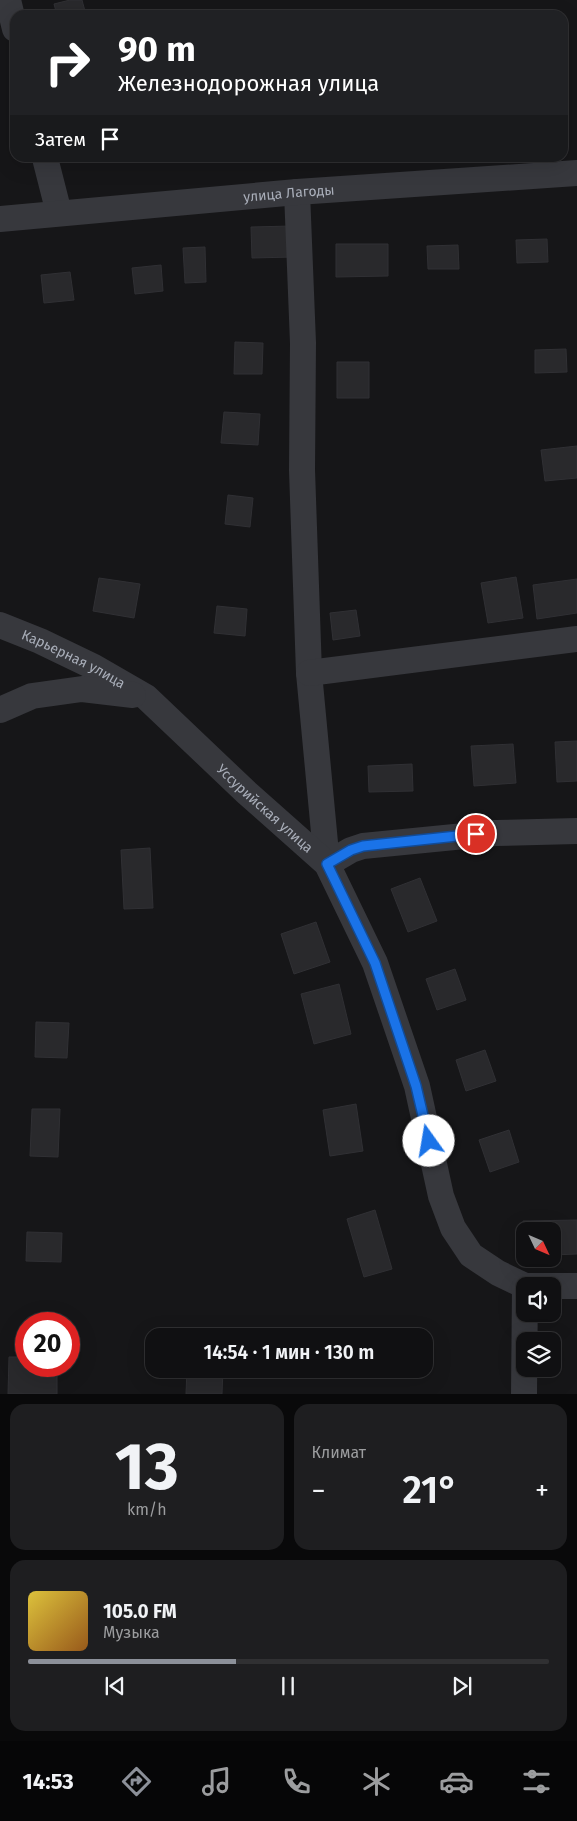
<!DOCTYPE html>
<html lang="ru">
<meta charset="utf-8">
<style>
body{margin:0;font-family:"Fira Sans",sans-serif;background:#1e1e20;color:#f1f3f6;height:100vh;display:flex;flex-direction:column;font-size:19px;white-space:nowrap}
*{box-sizing:border-box;margin:0}
p{font-size:16px;color:#9c9d9f}
.icon{flex:none;width:28px;height:28px;fill:none;stroke:currentColor;stroke-width:2;stroke-linecap:round;stroke-linejoin:round}
.map{position:relative;height:1394px;overflow:hidden}
.side{display:flex;flex-direction:column;gap:10px;padding:10px;background:#09090a;flex:1}
.side>*{flex:none}
.hud{position:absolute;left:10px;top:10px;width:558px;height:152px;border-radius:15px;box-shadow:0 5px 20px #0002,0 0 0 1px #303032;background:#202124;color:#fff;overflow:hidden}
.needle{width:32px;rotate:134deg}
.tools{position:absolute;left:516px;top:1222px;display:grid;gap:10px}
.tools a{display:grid;place-items:center;width:45px;height:45px;border-radius:10px;background:#101012;box-shadow:0 5px 20px #0002,0 0 0 1px #303032;font-size:25px}
.speed{position:absolute;left:15px;top:1312px;display:flex;gap:10px;font-size:25px;font-weight:700;text-align:center}
.speed>*{display:grid;place-content:center;width:65px;height:65px;border-radius:50%;background:#101012;box-shadow:0 5px 20px #0002,0 0 0 1px #303032;line-height:1}
.speed .limit{border:8px solid #d22;background:#fff;color:#111}
.pin{position:absolute;display:grid;place-items:center;width:42px;height:42px;color:#fff;margin:-21px;border:2px solid #fff;border-radius:50%;box-shadow:0 1px 5px #0007}
.me{position:absolute;width:55px;margin:-28px;rotate:347deg;stroke-linejoin:round;filter:drop-shadow(0 0 4px #0008)}
.turn{display:flex;align-items:center;gap:18px;height:105px;padding:0 25px;font-size:22px}
.turn .icon{width:65px;height:65px;stroke-width:2.5}
.turn b{display:block;font-size:35px;line-height:42px}
.then{display:flex;align-items:center;height:48px;padding:0 25px;background:#0003;gap:10px;font-size:19px}
.big{font-size:38px;font-weight:600;line-height:1.1}
.side .card{flex:1;display:flex;flex-direction:column;justify-content:center;gap:8px;min-width:0;padding:0 18px;border-radius:15px;background:#1e1e20}
.side .dial{align-items:center;gap:0}
.dial b{font-size:65px;line-height:1}
.song{display:flex;align-items:center;gap:15px}
.cover{width:60px;height:60px;border-radius:8px;background:linear-gradient(135deg,hsl(50 70% 55%),hsl(30 70% 35%))}
.played{height:5px;border-radius:2px;background:linear-gradient(90deg,#8c9099 40%,#303032 40%)}
.keys{display:flex;justify-content:space-around;direction:ltr}
.heat{display:flex;justify-content:space-between;align-items:center;font-size:28px;direction:ltr}
.side .tiles{flex:1;display:grid;gap:10px;grid-template-columns:1fr 1fr}
.card:last-child{grid-column:span 2}
.trip{position:absolute;left:145px;top:1328px;width:288px;height:50px;border-radius:15px;background:#101012;box-shadow:0 5px 20px #0002,0 0 0 1px #303032;font-weight:600;line-height:50px;text-align:center}
.tabs{display:flex;height:80px;justify-content:space-around;align-items:center;background:#060607;color:#9c9d9f}
.tabs .icon{width:35px;height:35px}
.tabs .current{color:#8c9099}
.tabs b{font-size:22px;color:#f1f3f6}
.map>svg:first-child{display:block}
</style>
<div class="map">
<svg width="577" height="1394" viewBox="0 0 577 1394">
<rect width="100%" height="100%" fill="#161618"/>
<path fill="#29292c" stroke="#303034" d="M 70,0 L 82,0 L 86,15 L 57,15 L 54,4 Z
M 292,226 L 293,257 L 252,258 L 251,227 Z
M 547,239 L 548,262 L 517,263 L 516,240 Z
M 336,244 L 388,244 L 388,276 L 336,277 Z
M 458,245 L 459,269 L 428,269 L 427,246 Z
M 205,247 L 206,282 L 185,283 L 183,248 Z
M 161,265 L 163,291 L 135,294 L 132,268 Z
M 70,272 L 74,300 L 44,303 L 41,275 Z
M 235,342 L 263,343 L 262,374 L 234,374 Z
M 566,349 L 567,372 L 535,373 L 535,350 Z
M 337,362 L 369,362 L 369,398 L 337,398 Z
M 224,412 L 260,414 L 258,445 L 221,443 Z
M 577,446 L 577,478 L 545,481 L 541,450 Z
M 228,495 L 253,498 L 250,527 L 225,524 Z
M 516,577 L 523,618 L 488,623 L 481,583 Z
M 99,578 L 140,584 L 134,618 L 93,611 Z
M 577,579 L 577,613 L 537,619 L 533,585 Z
M 217,606 L 247,609 L 245,636 L 214,633 Z
M 356,610 L 360,636 L 333,640 L 330,613 Z
M 577,741 L 577,781 L 557,782 L 555,742 Z
M 513,744 L 516,783 L 474,786 L 471,746 Z
M 412,764 L 413,791 L 369,792 L 368,766 Z
M 150,848 L 153,908 L 124,909 L 121,850 Z
M 420,878 L 437,921 L 408,932 L 391,889 Z
M 316,922 L 330,962 L 294,974 L 281,934 Z
M 455,969 L 466,1000 L 437,1010 L 426,979 Z
M 339,984 L 351,1034 L 314,1044 L 301,994 Z
M 36,1022 L 69,1023 L 67,1058 L 35,1057 Z
M 485,1050 L 496,1081 L 466,1091 L 456,1060 Z
M 356,1104 L 363,1151 L 330,1156 L 323,1110 Z
M 32,1109 L 60,1109 L 58,1157 L 30,1156 Z
M 509,1130 L 519,1162 L 490,1172 L 479,1140 Z
M 375,1210 L 392,1269 L 364,1277 L 347,1219 Z
M 577,1220 L 577,1254 L 552,1255 L 552,1231 L 525,1231 L 525,1255 L 523,1255 L 523,1221 Z
M 27,1232 L 62,1233 L 61,1262 L 26,1261 Z
M 9,1357 L 26,1357 L 26,1366 L 57,1366 L 57,1394 L 8,1394 Z
M 187,1369 L 223,1369 L 222,1394 L 186,1394 Z"/>
<g fill="none" stroke-linecap="round" stroke-linejoin="round">
<g stroke="#37383d" stroke-width="26">
<path d="M 8,0 L 15,29"/>
<path d="M 45,158 L 59,213"/>
<path d="M 297,192 L 303,343 L 302,470 L 309,673 L 327,864 L 351,850 L 363,846 L 495,833 L 577,831"/>
<path id="s1" d="M 0,219 L 297,192 L 577,173"/>
<path id="s2" d="M 0,625 L 40,641 L 94,667 L 146,697 L 247,793 L 327,864 L 375,963 L 417,1086 L 441,1196 L 453,1228 L 471,1255 L 498,1273 L 525,1286 L 577,1286"/>
<path d="M 309,673 L 577,639"/>
<path d="M 0,710 L 32,696 L 82,689 L 133,695"/>
<path d="M 524,1394 L 525,1286"/>
</g>
</g>
<g fill="none" stroke-linecap="round" stroke-linejoin="round">
<defs>
<path id="route" d="M 429,1141 L 416,1086 L 375,963 L 327,864 L 351,850 L 363,846 L 476,834"/>
</defs>
<use href="#route" stroke="#114b97" stroke-width="12"/>
<use href="#route" stroke="#1a73e8" stroke-width="9"/>
</g>
<g text-anchor="middle" stroke-width="5" stroke-linejoin="round" paint-order="stroke">
<g font-size="14" fill="#a8adb8" stroke="#111113">
<text dy="5" stroke="none"><textPath href="#s1" startOffset="290">улица Лагоды</textPath></text>
<text dy="5" stroke="none"><textPath href="#s2" startOffset="81">Карьерная улица</textPath></text>
<text dy="5" stroke="none"><textPath href="#s2" startOffset="326">Уссурийская улица</textPath></text>
</g>
</g>
</svg>
<div class="tools">
<a><svg class="needle" viewBox="-14 -14 28 28"><path d="M0-13l5 13h-10z" fill="#e53935"/><path d="M0 13l5-13h-10z" fill="#9c9d9f"/></svg></a>
<a><svg class="icon" aria-label="sound" viewBox="0 0 24 24"><path d="M4 9h4l5-4v14l-5-4H4zM17 9q2 3 0 6"/></svg></a>
<a><svg class="icon" aria-label="layers" viewBox="0 0 24 24"><path d="M12 4l9 5-9 5-9-5zM3 14l9 5 9-5"/></svg></a>
</div>
<div class="speed"><div class="limit">20</div></div>
<div class="pin" style="left:476px;top:834px;background:#d93025"><svg class="icon" aria-label="arrive" viewBox="0 0 24 24"><path d="M6 21V4h12l-3 4 3 4H6"/></svg></div>
<svg class="me" style="left:429px;top:1141px" viewBox="-20 -20 40 40"><circle r="19" fill="#fff"/><path d="M0-13L10 11 0 6-10 11z" fill="#1a73e8"/></svg>
<div class="trip">14:54 · 1 мин · 130 m</div>
<div class="hud">
<div class="turn"><svg class="icon" aria-label="right" viewBox="0 0 24 24"><path d="M7 20v-9h11M14 6l5 5-5 5"/></svg><div><b>90 m</b>Железнодорожная улица</div></div>
<div class="then">Затем<svg class="icon" aria-label="arrive" viewBox="0 0 24 24"><path d="M6 21V4h12l-3 4 3 4H6"/></svg></div>
</div>
</div>
<section class="side">
<div class="tiles">
<div class="card dial"><b>13</b><p>km/h</p></div>
<div class="card"><p>Климат</p>
<div class="heat"><a>−</a><b class="big">21°</b><a>+</a></div>
</div>
<div class="card">
<div class="song"><i class="cover"></i><div><b>105.0 FM</b><p>Музыка</p></div></div>
<div class="played"></div>
<div class="keys"><svg class="icon" aria-label="previous" viewBox="0 0 24 24"><path d="M18 5L8 12l10 7zM5 5v14"/></svg><svg class="icon" aria-label="pause" viewBox="0 0 24 24"><path d="M8 5v14M16 5v14"/></svg><svg class="icon" aria-label="next" viewBox="0 0 24 24"><path d="M6 5l10 7-10 7zM19 5v14"/></svg></div>
</div>
</div>
</section>
<nav class="tabs">
<b>14:53</b>
<svg class="icon current" aria-label="directions" viewBox="0 0 24 24"><path d="M12 3l9 9-9 9-9-9zM9 14v-3h6M13 9l2 2-2 2"/></svg>
<svg class="icon" aria-label="music" viewBox="0 0 24 24"><path d="M9 18V5l10-2v13"/><circle cx="6" cy="18" r="3"/><circle cx="16" cy="16" r="3"/></svg>
<svg class="icon" aria-label="phone" viewBox="0 0 24 24"><path d="M5 4h4l2 5-3 2q2 4 5 5l2-3 5 2v4C11 20 4 13 5 4z"/></svg>
<svg class="icon" aria-label="climate" viewBox="0 0 24 24"><path d="M12 3v18M4 7l16 10M4 17L20 7"/></svg>
<svg class="icon" aria-label="car" viewBox="0 0 24 24"><path d="M5 17H2v-5l4-1 3-4h7l3 4 3 1v5h-3M9 17h6M6 11h13"/><circle cx="7" cy="17" r="2"/><circle cx="17" cy="17" r="2"/></svg>
<svg class="icon" aria-label="filters" viewBox="0 0 24 24"><path d="M4 7h16M4 17h16"/><circle cx="9" cy="7" r="2"/><circle cx="15" cy="17" r="2"/></svg>
</nav>
